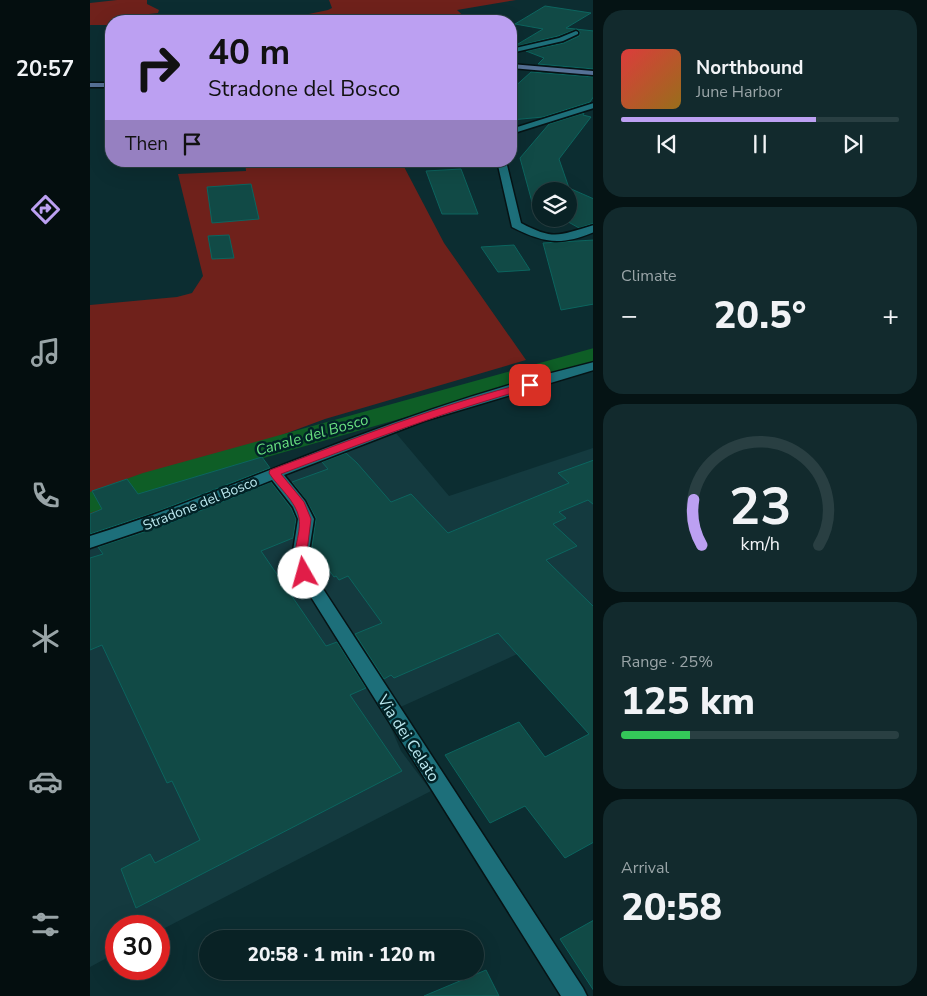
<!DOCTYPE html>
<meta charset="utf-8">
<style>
body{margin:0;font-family:"Nunito Sans",sans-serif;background:#122a2d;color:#f1f3f6;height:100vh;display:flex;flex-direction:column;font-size:19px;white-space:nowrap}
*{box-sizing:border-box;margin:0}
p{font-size:16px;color:#99a4a7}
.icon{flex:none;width:28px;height:28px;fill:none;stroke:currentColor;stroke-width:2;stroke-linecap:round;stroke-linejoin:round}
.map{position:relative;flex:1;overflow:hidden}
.side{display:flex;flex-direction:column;gap:10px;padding:10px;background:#051314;width:334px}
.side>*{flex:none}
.top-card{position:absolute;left:15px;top:15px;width:412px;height:152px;border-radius:20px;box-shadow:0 5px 20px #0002,0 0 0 1px #293f42;background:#bca0f2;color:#111;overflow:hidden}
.fabs{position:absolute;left:442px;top:182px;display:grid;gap:10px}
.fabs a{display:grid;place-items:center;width:45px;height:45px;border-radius:50%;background:#092225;box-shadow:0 5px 20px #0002,0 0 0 1px #293f42;font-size:25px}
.speed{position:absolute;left:15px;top:915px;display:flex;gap:10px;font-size:25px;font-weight:700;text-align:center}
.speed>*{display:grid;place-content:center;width:65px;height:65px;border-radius:50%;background:#092225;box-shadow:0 5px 20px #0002,0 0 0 1px #293f42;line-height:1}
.speed .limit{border:8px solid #d22;background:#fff;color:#111}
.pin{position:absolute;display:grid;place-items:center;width:42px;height:42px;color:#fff;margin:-21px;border-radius:10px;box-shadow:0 2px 8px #0006}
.me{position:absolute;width:55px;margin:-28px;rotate:353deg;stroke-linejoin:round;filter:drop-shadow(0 0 4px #0008)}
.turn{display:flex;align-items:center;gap:18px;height:105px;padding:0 20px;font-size:22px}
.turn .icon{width:65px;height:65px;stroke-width:2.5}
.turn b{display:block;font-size:35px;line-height:42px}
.then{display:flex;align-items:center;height:48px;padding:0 20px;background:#0003;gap:10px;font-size:19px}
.big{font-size:38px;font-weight:800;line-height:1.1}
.side .card{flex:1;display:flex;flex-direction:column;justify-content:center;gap:8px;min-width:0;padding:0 18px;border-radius:20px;background:#122a2d}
.side .dial{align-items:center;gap:0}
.dial svg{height:130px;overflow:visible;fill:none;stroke:#293f42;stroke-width:7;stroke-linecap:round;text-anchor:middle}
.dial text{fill:#f1f3f6;stroke:none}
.song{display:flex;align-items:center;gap:15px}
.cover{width:60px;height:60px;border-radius:8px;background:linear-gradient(135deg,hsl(0 70% 55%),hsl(40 70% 35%))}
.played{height:5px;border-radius:2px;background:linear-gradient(90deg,#bca0f2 70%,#293f42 70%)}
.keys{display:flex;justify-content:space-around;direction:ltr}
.heat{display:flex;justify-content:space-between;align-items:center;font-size:28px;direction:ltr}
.charge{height:8px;border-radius:4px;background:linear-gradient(90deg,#34c759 25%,#293f42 0)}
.trip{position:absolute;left:109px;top:930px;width:285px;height:50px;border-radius:25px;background:#092225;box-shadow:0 5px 20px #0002,0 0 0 1px #293f42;font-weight:800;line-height:50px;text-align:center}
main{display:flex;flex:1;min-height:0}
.menu{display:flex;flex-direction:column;width:90px;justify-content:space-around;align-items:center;background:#040e0f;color:#99a4a7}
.menu .icon{width:35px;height:35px}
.menu .selected{color:#bca0f2}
.menu b{font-size:22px;color:#f1f3f6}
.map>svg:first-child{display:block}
</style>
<main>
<nav class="menu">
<b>20:57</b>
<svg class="icon selected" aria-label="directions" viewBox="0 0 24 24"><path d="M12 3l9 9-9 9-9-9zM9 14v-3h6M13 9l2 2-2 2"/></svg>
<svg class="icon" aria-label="music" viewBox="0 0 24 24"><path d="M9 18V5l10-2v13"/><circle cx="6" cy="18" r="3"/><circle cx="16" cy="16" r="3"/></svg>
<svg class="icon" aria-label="phone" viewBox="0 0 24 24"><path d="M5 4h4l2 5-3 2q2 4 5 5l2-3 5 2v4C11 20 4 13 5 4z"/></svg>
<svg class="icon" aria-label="climate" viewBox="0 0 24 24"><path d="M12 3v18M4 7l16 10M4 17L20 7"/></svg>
<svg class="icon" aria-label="car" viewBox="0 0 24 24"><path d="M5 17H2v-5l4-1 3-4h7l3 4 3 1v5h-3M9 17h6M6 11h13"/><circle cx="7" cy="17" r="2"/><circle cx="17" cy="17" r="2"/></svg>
<svg class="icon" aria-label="filters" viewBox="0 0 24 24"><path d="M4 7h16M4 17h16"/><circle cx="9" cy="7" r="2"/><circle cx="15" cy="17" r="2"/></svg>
</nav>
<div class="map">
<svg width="504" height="996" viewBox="0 0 504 996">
<rect width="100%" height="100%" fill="#0c2d31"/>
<path fill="#143a3f" d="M 300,426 L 359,496 L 503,448 L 503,687 L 454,642 L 295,714 L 311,751 L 341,791 L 69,931 L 69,926 L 26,926 L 26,953 L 0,967 L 0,545 L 96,512 L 195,463 L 255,440 Z"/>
<path fill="#6f211b" d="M 27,0 L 57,0 L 57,4 L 69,10 L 68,13 L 59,14 L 55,21 L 21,21 L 21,25 L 0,25 L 0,3 Z
M 239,0 L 426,0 L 367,10 L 379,21 L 327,21 L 303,14 L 278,15 L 248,20 L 218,17 L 214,15 L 238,10 L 242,8 Z
M 155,161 L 311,161 L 354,243 L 436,360 L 235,419 L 173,442 L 76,488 L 0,514 L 0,305 L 87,297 L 102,293 L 113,276 L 88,174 L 156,171 Z"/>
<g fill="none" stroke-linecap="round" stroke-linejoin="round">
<path fill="#0e5e26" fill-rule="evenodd" d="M 504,348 L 504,363 L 73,487 L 0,513 L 0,492 L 53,473 Z"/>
</g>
<path fill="#114a46" stroke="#0c655f" d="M 455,6 L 501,13 L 476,28 L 504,31 L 504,69 L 448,64 L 454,58 L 436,51 L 474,43 L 489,36 L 490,32 L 487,29 L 468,36 L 423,47 L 453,29 L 425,24 Z
M 441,72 L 504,77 L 504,96 L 500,102 L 453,117 L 421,120 L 421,90 Z
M 494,113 L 493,115 L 501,117 L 469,159 L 479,188 L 504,199 L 504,223 L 489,228 L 473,219 L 479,219 L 479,191 L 451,191 L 451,207 L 442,202 L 430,158 L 459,124 Z
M 371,169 L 388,214 L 352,214 L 336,171 Z
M 161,184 L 169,219 L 122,223 L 117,187 Z
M 139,235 L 144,258 L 122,259 L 118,236 Z
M 504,240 L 504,304 L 471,310 L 453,243 Z
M 424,245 L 440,270 L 408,272 L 391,247 Z
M 256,453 L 267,463 L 301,502 L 321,494 L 358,533 L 479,483 L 468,473 L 504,460 L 504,505 L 498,500 L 469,512 L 476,518 L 463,524 L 487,546 L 456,560 L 504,607 L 504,842 L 475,858 L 435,806 L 400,823 L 355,755 L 429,722 L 455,757 L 499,734 L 408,633 L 304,678 L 301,675 L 294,679 L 265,634 L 292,623 L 258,576 L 249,580 L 246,576 L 244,577 L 222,547 L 226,518 L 216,500 L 202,482 L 238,469 L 232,462 Z
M 172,457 L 180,468 L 66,512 L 0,534 L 0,514 L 12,509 L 2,491 L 37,479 L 48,494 Z
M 181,482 L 201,508 L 206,519 L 203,538 L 171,551 L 236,646 L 247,642 L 276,688 L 260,695 L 312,771 L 46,908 L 31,869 L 60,854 L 65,863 L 110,840 L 82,781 L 77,783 L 12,645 L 0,650 L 0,558 L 13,554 L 8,547 L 75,525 Z
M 504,920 L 504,991 L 470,939 Z
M 396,970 L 409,996 L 334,996 Z"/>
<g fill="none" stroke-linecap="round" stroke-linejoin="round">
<defs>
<path id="minor" d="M 486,31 L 488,32 L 488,34 L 473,41 L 421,53 L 421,49 L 469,38 Z
M 504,103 L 504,108 L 421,134 L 421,129 Z
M 407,161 L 416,161 L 431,223 C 465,241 469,235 504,225 L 504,232 C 471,246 453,243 422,227 Z
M 504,362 L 504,370 L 334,421 L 194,475 L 215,501 L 224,519 L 219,551 L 222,572 L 493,988 L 497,996 L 471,996 L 206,573 L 203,551 L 208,519 L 203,507 L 182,480 L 74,523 L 0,548 L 0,536 C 90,508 177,470 265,437 C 342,408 423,382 504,362 Z"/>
<path id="secondary" d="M 421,64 L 504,71 L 504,75 L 421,68 Z
M 0,83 L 21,83 L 21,87 L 0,87 Z"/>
</defs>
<use href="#minor" stroke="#061315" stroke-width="3"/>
<use href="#secondary" stroke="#061315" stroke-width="3"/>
<use href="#minor" fill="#1d6f7a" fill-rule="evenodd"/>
<use href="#secondary" fill="#567196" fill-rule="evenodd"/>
</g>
<path fill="#e11d48" stroke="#92132f" d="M 440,382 L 445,385 L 444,387 C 358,410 275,442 191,474 L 214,502 L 221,519 L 217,551 L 220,573 L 218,576 L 210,576 C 198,555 212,536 209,518 C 206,501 188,487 179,473 L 180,470 C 266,438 351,404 440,382 Z"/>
<g text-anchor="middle" stroke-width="5" stroke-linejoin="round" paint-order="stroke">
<g font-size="14" fill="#bbe8ef" stroke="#022327">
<text transform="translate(110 503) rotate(-22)" y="5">Stradone del Bosco</text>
</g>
<g font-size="15" font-style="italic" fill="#69e180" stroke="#022327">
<text transform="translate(222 435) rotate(-16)" y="5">Canale del Bosco</text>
</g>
<g font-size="16" fill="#bbe8ef" stroke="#022327">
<text transform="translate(319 738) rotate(57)" y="6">Via dei Celato</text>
</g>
</g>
</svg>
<div class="fabs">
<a><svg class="icon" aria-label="layers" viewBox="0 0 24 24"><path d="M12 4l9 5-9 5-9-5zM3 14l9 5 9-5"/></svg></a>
</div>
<div class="speed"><div class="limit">30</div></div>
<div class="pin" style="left:440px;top:385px;background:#d93025"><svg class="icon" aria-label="arrive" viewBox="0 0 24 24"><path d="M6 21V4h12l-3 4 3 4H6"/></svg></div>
<svg class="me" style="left:214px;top:573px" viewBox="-20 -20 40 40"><circle r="19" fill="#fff"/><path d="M0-13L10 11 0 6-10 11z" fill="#e11d48"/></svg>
<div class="trip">20:58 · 1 min · 120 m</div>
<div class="top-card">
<div class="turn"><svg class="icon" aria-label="right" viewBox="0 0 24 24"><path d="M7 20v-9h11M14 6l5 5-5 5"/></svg><div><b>40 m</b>Stradone del Bosco</div></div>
<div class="then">Then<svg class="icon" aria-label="arrive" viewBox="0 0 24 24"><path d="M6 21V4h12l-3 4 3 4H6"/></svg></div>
</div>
</div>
<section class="side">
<div class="card">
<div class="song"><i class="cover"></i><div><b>Northbound</b><p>June Harbor</p></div></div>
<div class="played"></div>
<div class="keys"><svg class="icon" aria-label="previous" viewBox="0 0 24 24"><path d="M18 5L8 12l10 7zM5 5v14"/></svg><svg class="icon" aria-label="pause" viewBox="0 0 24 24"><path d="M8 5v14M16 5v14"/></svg><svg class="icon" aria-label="next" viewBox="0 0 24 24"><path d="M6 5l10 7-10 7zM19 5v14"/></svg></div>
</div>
<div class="card"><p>Climate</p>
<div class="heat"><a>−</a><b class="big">20.5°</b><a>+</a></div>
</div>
<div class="card dial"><svg viewBox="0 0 100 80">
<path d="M14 69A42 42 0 1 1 86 69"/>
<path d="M14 69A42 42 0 0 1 9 41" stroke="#bca0f2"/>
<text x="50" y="56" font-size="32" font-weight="700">23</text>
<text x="50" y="72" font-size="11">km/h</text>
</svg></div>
<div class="card"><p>Range · 25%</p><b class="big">125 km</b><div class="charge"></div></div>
<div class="card"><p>Arrival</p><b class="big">20:58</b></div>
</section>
</main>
